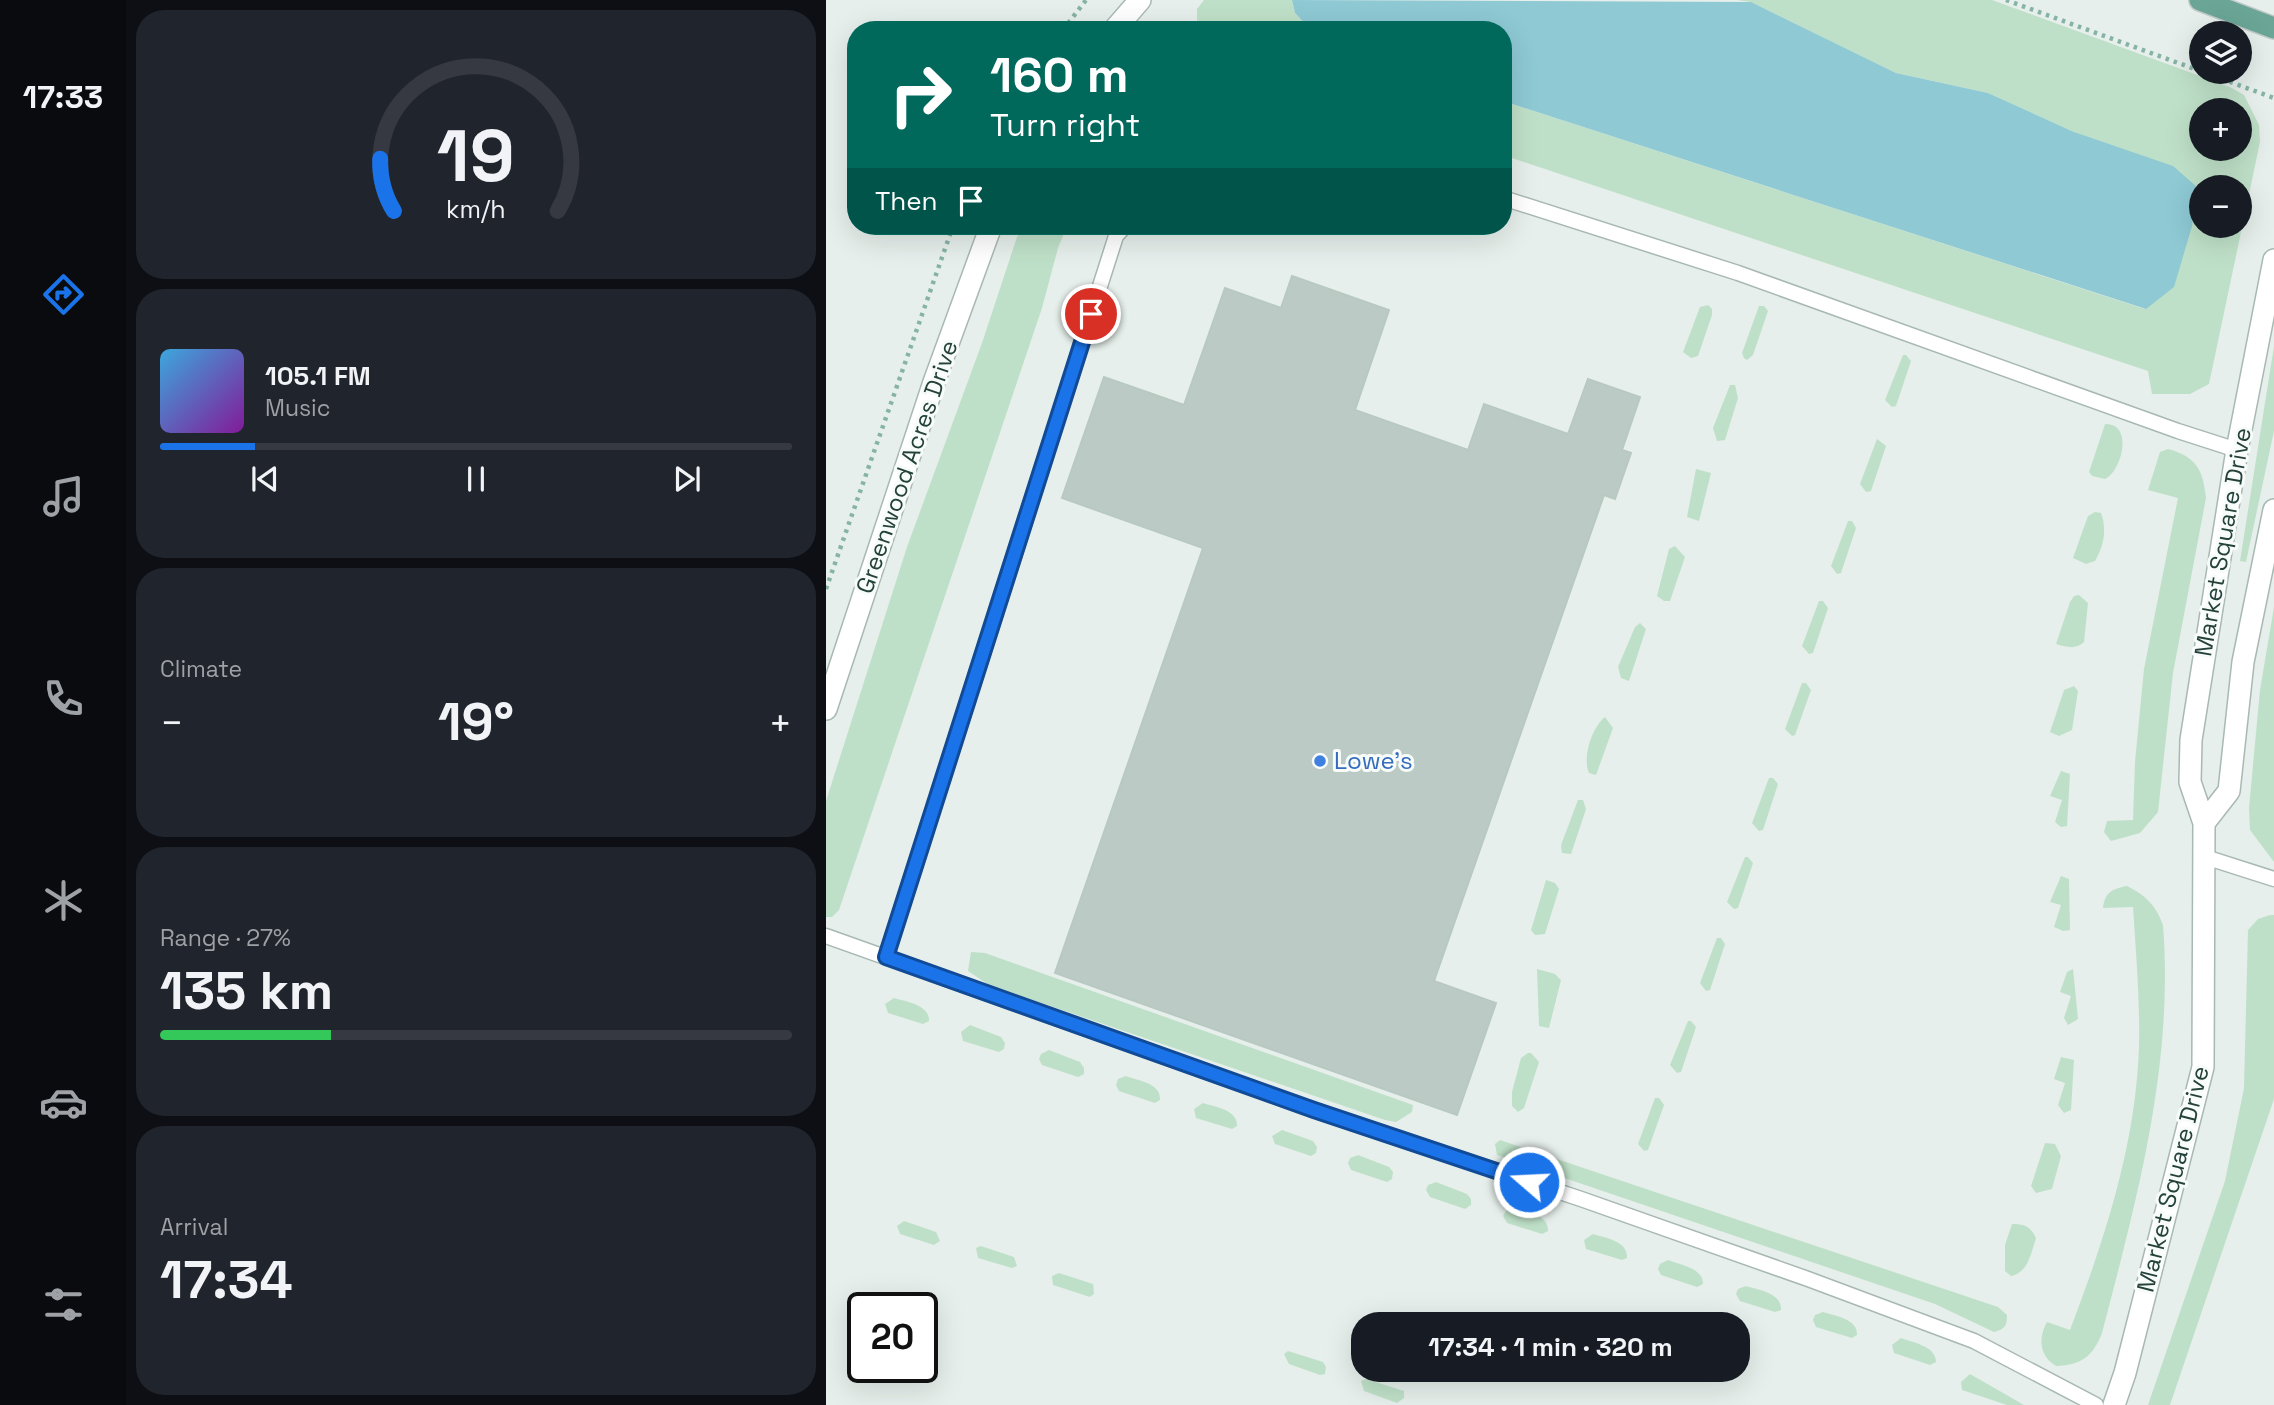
<!DOCTYPE html>
<meta charset="utf-8">
<style>
body{margin:0;font-family:"Space Grotesk",sans-serif;background:#20242c;color:#f1f3f6;height:100vh;display:flex;flex-direction:column;font-size:26px;white-space:nowrap}
*{box-sizing:border-box;margin:0}
p{font-size:23px;color:#9ea1a6}
.icon{flex:none;width:38px;height:38px;fill:none;stroke:currentColor;stroke-width:2;stroke-linecap:round;stroke-linejoin:round}
.map{position:relative;flex:1;overflow:hidden}
.sheet{display:flex;flex-direction:column;gap:10px;padding:10px;background:#0d0f14;width:700px}
.sheet>*{flex:none}
.hud{position:absolute;left:21px;top:21px;width:665px;height:214px;border-radius:28px;box-shadow:0 7px 28px #0002;background:#00695c;color:#fff;overflow:hidden}
.buttons{position:absolute;left:1363px;top:21px;display:grid;gap:14px}
.buttons a{display:grid;place-items:center;width:63px;height:63px;border-radius:50%;background:#171b24;box-shadow:0 7px 28px #0002;font-size:35px}
.speed{position:absolute;left:21px;top:1292px;display:flex;gap:14px;font-size:35px;font-weight:700;text-align:center}
.speed>*{display:grid;place-content:center;width:91px;height:91px;border-radius:50%;background:#171b24;box-shadow:0 7px 28px #0002;line-height:1}
.speed .limit{border:4px solid #111;border-radius:10px;background:#fff;color:#111}
.pin{position:absolute;display:grid;place-items:center;width:60px;height:60px;color:#fff;margin:-30px;border:4px solid #fff;border-radius:50%;box-shadow:0 2px 7px #0007}
.me{position:absolute;width:77px;margin:-38px;rotate:289deg;stroke-linejoin:round;filter:drop-shadow(0 0 5px #0008)}
.turn{display:flex;align-items:center;gap:24px;height:147px;padding:0 28px;font-size:32px}
.turn .icon{width:91px;height:91px;stroke-width:2.5}
.turn b{display:block;font-size:49px;line-height:60px}
.then{display:flex;align-items:center;height:66px;padding:0 28px;background:#0003;gap:14px;font-size:26px}
.big{font-size:52px;font-weight:700;line-height:1.1}
.sheet .widget{flex:1;display:flex;flex-direction:column;justify-content:center;gap:10px;min-width:0;padding:0 24px;border-radius:28px;background:#20242c}
.sheet .dial{align-items:center;gap:0}
.dial svg{height:182px;overflow:visible;fill:none;stroke:#363941;stroke-width:7;stroke-linecap:round;text-anchor:middle}
.dial text{fill:#f1f3f6;stroke:none}
.song{display:flex;align-items:center;gap:21px}
.cover{width:84px;height:84px;border-radius:10px;background:linear-gradient(135deg,hsl(200 70% 55%),hsl(290 70% 35%))}
.played{height:7px;border-radius:4px;background:linear-gradient(90deg,#1a73e8 15%,#363941 15%)}
.keys{display:flex;justify-content:space-around;direction:ltr}
.heat{display:flex;justify-content:space-between;align-items:center;font-size:38px;direction:ltr}
.charge{height:10px;border-radius:5px;background:linear-gradient(90deg,#34c759 27%,#363941 0)}
.trip{position:absolute;left:525px;top:1312px;width:399px;height:70px;border-radius:28px;background:#171b24;box-shadow:0 7px 28px #0002;font-weight:700;line-height:70px;text-align:center}
main{display:flex;flex:1;min-height:0}
.tabs{display:flex;flex-direction:column;width:126px;justify-content:space-around;align-items:center;background:#090b0e;color:#9ea1a6}
.tabs .icon{width:49px;height:49px}
.tabs .current{color:#1a73e8}
.tabs b{font-size:32px;color:#f1f3f6}
.map>svg:first-child{display:block}
</style>
<main>
<nav class="tabs">
<b>17:33</b>
<svg class="icon current" aria-label="directions" viewBox="0 0 24 24"><path d="M12 3l9 9-9 9-9-9zM9 14v-3h6M13 9l2 2-2 2"/></svg>
<svg class="icon" aria-label="music" viewBox="0 0 24 24"><path d="M9 18V5l10-2v13"/><circle cx="6" cy="18" r="3"/><circle cx="16" cy="16" r="3"/></svg>
<svg class="icon" aria-label="phone" viewBox="0 0 24 24"><path d="M5 4h4l2 5-3 2q2 4 5 5l2-3 5 2v4C11 20 4 13 5 4z"/></svg>
<svg class="icon" aria-label="climate" viewBox="0 0 24 24"><path d="M12 3v18M4 7l16 10M4 17L20 7"/></svg>
<svg class="icon" aria-label="car" viewBox="0 0 24 24"><path d="M5 17H2v-5l4-1 3-4h7l3 4 3 1v5h-3M9 17h6M6 11h13"/><circle cx="7" cy="17" r="2"/><circle cx="17" cy="17" r="2"/></svg>
<svg class="icon" aria-label="filters" viewBox="0 0 24 24"><path d="M4 7h16M4 17h16"/><circle cx="9" cy="7" r="2"/><circle cx="15" cy="17" r="2"/></svg>
</nav>
<section class="sheet">
<div class="widget dial"><svg viewBox="0 0 100 80">
<path d="M14 69A42 42 0 1 1 86 69"/>
<path d="M14 69A42 42 0 0 1 8 46" stroke="#1a73e8"/>
<text x="50" y="56" font-size="32" font-weight="700">19</text>
<text x="50" y="72" font-size="11">km/h</text>
</svg></div>
<div class="widget">
<div class="song"><i class="cover"></i><div><b>105.1 FM</b><p>Music</p></div></div>
<div class="played"></div>
<div class="keys"><svg class="icon" aria-label="previous" viewBox="0 0 24 24"><path d="M18 5L8 12l10 7zM5 5v14"/></svg><svg class="icon" aria-label="pause" viewBox="0 0 24 24"><path d="M8 5v14M16 5v14"/></svg><svg class="icon" aria-label="next" viewBox="0 0 24 24"><path d="M6 5l10 7-10 7zM19 5v14"/></svg></div>
</div>
<div class="widget"><p>Climate</p>
<div class="heat"><a>−</a><b class="big">19°</b><a>+</a></div>
</div>
<div class="widget"><p>Range · 27%</p><b class="big">135 km</b><div class="charge"></div></div>
<div class="widget"><p>Arrival</p><b class="big">17:34</b></div>
</section>
<div class="map">
<svg width="1448" height="1405" viewBox="0 0 1448 1405">
<rect width="100%" height="100%" fill="#e6efeb"/>
<path fill="#bfe0c8" fill-rule="evenodd" d="M 378,0 L 466,0 L 469,13 L 485,30 L 371,30 L 371,9 Z
M 911,0 L 1166,0 L 1404,87 L 1418,95 L 1433,125 L 1434,142 L 1383,384 L 1364,394 L 1326,394 L 1322,371 L 677,155 L 677,101 L 1319,309 L 1248,132 L 1162,93 L 1070,73 L 925,2 ZM 1376,110 L 1414,110 L 1414,149 L 1376,149 ZM 1376,187 L 1414,187 L 1414,226 L 1376,226 Z
M 199,226 L 241,226 L 232,248 L 216,308 L 13,910 L 6,917 L 0,917 L 0,801 L 81,547 L 156,343 L 191,237 Z
M 882,305 L 886,309 L 886,315 L 872,356 L 865,358 L 857,352 L 874,307 Z
M 933,306 L 938,306 L 942,311 L 927,355 L 921,360 L 918,358 L 916,353 Z
M 1448,346 L 1448,431 L 1420,562 L 1414,561 Z
M 1077,355 L 1080,355 L 1085,361 L 1070,406 L 1066,407 L 1059,400 Z
M 904,385 L 909,385 L 912,398 L 899,440 L 891,441 L 887,428 Z
M 1279,424 C 1308,423 1296,471 1279,479 L 1266,476 L 1263,472 Z
M 1051,439 L 1060,446 L 1045,491 L 1040,492 L 1034,484 Z
M 1342,449 C 1371,457 1377,470 1380,498 L 1347,673 L 1332,812 L 1314,833 L 1285,841 L 1278,832 L 1281,821 L 1307,820 L 1309,762 L 1318,669 L 1352,498 L 1322,490 L 1334,452 Z
M 870,469 L 885,473 L 873,521 L 861,517 Z
M 1269,512 L 1275,513 C 1281,529 1278,546 1269,561 L 1260,564 L 1247,558 L 1262,516 Z
M 1022,521 L 1026,521 L 1030,528 L 1015,573 L 1011,574 L 1005,566 Z
M 849,546 L 859,557 L 844,601 L 838,601 L 831,596 L 843,549 Z
M 1253,595 L 1262,603 L 1258,642 C 1249,650 1241,647 1230,644 L 1244,602 L 1248,596 Z
M 993,601 L 997,601 L 1002,608 L 987,653 L 983,654 L 976,646 Z
M 1448,607 L 1448,862 L 1424,830 L 1423,808 L 1434,690 Z
M 814,623 L 820,629 L 803,681 L 795,678 L 792,667 L 809,627 Z
M 976,683 L 980,683 L 985,690 L 969,735 L 966,736 L 959,729 Z
M 1248,686 L 1252,691 L 1246,730 L 1233,736 L 1224,732 L 1238,690 Z
M 779,717 L 787,728 L 770,775 L 763,773 C 756,758 766,727 779,717 Z
M 1235,771 L 1244,774 L 1241,826 L 1235,827 L 1229,822 L 1236,800 L 1224,796 Z
M 943,778 L 947,778 L 952,784 L 937,830 L 933,831 L 926,823 Z
M 752,800 L 757,800 L 760,809 L 745,854 L 736,853 L 735,845 Z
M 919,857 L 922,857 L 927,863 L 912,908 L 908,909 L 901,902 Z
M 1235,876 L 1243,879 L 1244,930 L 1237,931 L 1228,927 L 1235,905 L 1224,902 Z
M 720,880 L 729,883 L 733,889 L 719,934 L 709,935 L 705,930 Z
M 1301,886 C 1319,895 1330,905 1337,925 C 1348,1064 1311,1199 1276,1333 C 1267,1356 1256,1365 1230,1366 C 1213,1356 1212,1338 1221,1322 L 1244,1330 C 1279,1238 1310,1144 1313,1046 C 1314,1000 1310,953 1307,907 L 1277,908 C 1279,892 1286,889 1301,886 Z
M 1444,915 L 1448,915 L 1448,1099 L 1344,1405 L 1322,1405 L 1399,1181 L 1418,1088 L 1422,930 L 1432,919 Z
M 891,938 L 895,938 L 899,944 L 884,990 L 880,991 L 874,983 Z
M 145,952 L 159,953 L 587,1105 L 586,1112 L 570,1122 L 559,1120 L 163,985 L 142,971 Z
M 711,969 L 729,974 L 735,980 L 723,1028 L 713,1026 Z
M 1247,969 L 1252,1019 L 1242,1025 L 1238,1018 L 1245,996 L 1234,992 L 1241,972 Z
M 68,998 C 81,1002 104,1005 103,1021 L 97,1024 L 62,1013 L 59,1004 Z
M 862,1021 L 865,1021 L 870,1027 L 855,1072 L 851,1073 L 844,1065 Z
M 144,1025 L 175,1037 L 179,1043 L 178,1049 L 173,1052 L 137,1041 L 135,1032 Z
M 223,1050 L 254,1062 L 258,1068 L 258,1074 L 252,1077 L 216,1065 L 213,1059 L 215,1054 Z
M 702,1053 L 705,1053 L 713,1062 L 698,1108 L 692,1112 L 686,1106 L 686,1092 L 695,1058 Z
M 1235,1057 L 1248,1060 L 1245,1110 L 1238,1113 L 1232,1105 L 1239,1083 L 1228,1079 Z
M 300,1076 C 313,1081 335,1083 334,1100 L 329,1103 L 293,1091 L 290,1085 L 292,1079 Z
M 829,1098 L 833,1098 L 838,1105 L 822,1150 L 818,1151 L 812,1144 Z
M 377,1103 C 390,1107 412,1110 411,1126 L 406,1129 L 370,1118 L 368,1109 Z
M 456,1130 L 487,1141 L 491,1147 L 490,1153 L 485,1156 L 449,1144 L 446,1136 Z
M 674,1140 L 1172,1307 L 1181,1315 C 1181,1326 1179,1329 1168,1332 L 1109,1304 L 671,1155 L 669,1144 Z
M 1219,1143 L 1229,1144 L 1235,1156 L 1226,1189 L 1210,1193 L 1205,1186 Z
M 532,1155 L 563,1167 L 567,1172 L 566,1179 L 561,1182 L 525,1170 L 522,1163 L 524,1158 Z
M 610,1182 L 641,1194 L 645,1199 L 645,1205 L 639,1209 L 604,1197 L 600,1190 L 602,1185 Z
M 688,1208 C 701,1212 723,1215 722,1231 L 716,1234 L 681,1223 L 677,1216 L 680,1211 Z
M 78,1221 L 110,1232 L 114,1241 L 108,1245 L 74,1234 L 71,1226 Z
M 1186,1224 C 1199,1224 1204,1226 1210,1238 C 1205,1253 1202,1273 1185,1276 L 1179,1271 L 1179,1245 Z
M 767,1234 C 780,1238 802,1241 801,1258 L 796,1260 L 760,1249 L 758,1240 Z
M 155,1246 L 188,1257 L 191,1266 L 186,1268 L 152,1258 L 150,1248 Z
M 842,1260 C 855,1265 877,1268 877,1284 L 871,1287 L 835,1275 L 832,1269 L 834,1264 Z
M 233,1273 L 267,1284 L 268,1294 L 264,1297 L 227,1285 L 226,1276 Z
M 920,1286 C 933,1290 956,1293 955,1310 L 949,1312 L 914,1301 L 910,1294 L 912,1289 Z
M 997,1312 C 1010,1316 1032,1319 1031,1335 L 1026,1338 L 990,1327 L 987,1320 L 989,1315 Z
M 1075,1338 C 1088,1343 1110,1346 1110,1362 L 1104,1365 L 1068,1353 L 1066,1345 Z
M 462,1351 L 497,1362 L 500,1367 L 499,1374 L 494,1375 L 463,1364 L 458,1354 Z
M 1144,1374 L 1198,1405 L 1181,1405 L 1136,1390 L 1135,1382 Z
M 540,1379 L 578,1391 L 578,1398 L 571,1403 L 538,1391 L 535,1381 Z"/>
<path fill="#8ec9d4" d="M 466,0 L 925,2 L 1070,73 L 1162,93 L 1248,132 L 1347,166 L 1372,188 L 1366,226 L 1348,287 L 1320,309 L 677,101 L 677,30 L 485,30 L 469,13 Z"/>
<path fill="#bbcac4" stroke="#b8c9c2" stroke-width="2" d="M 466,276 L 563,310 L 529,410 L 642,450 L 658,404 L 742,434 L 762,379 L 814,397 L 796,450 L 805,453 L 789,499 L 778,495 L 608,981 L 670,1003 L 631,1115 L 229,973 L 377,548 L 236,498 L 278,377 L 358,405 L 399,288 L 455,308 Z"/>
<g fill="none" stroke-linecap="round" stroke-linejoin="round">
<defs>
<path id="lane" d="M 677,198 L 912,273 L 1352,431 L 1411,450
M 1376,856 L 1448,879
M 0,936 L 488,1110 L 755,1199 L 982,1279 L 1148,1341 L 1270,1405
M 60,957 L 290,236 L 299,226"/>
<path id="street" d="M 288,30 L 314,0
M 0,709 L 108,382 L 165,226
M 1378,823 L 1403,791 L 1417,662 L 1448,510
M 1288,1405 L 1299,1373 L 1377,1067 L 1378,823 L 1364,782 L 1365,740 L 1411,450 L 1448,260"/>
<path id="primary" d="M 1374,0 L 1448,28"/>
</defs>
<use href="#lane" stroke="#a8b8b2" stroke-width="17"/>
<use href="#street" stroke="#a8b8b2" stroke-width="24"/>
<use href="#primary" stroke="#c2cac8" stroke-width="24"/>
<path stroke="#86b3a5" stroke-width="4.5" stroke-dasharray="3.5 5" stroke-linecap="butt" d="M 1180,0 L 1448,98
M 237,30 L 260,0
M 0,589 L 127,226"/>
<use href="#lane" stroke="#fff" stroke-width="14"/>
<use href="#street" stroke="#fff" stroke-width="21"/>
<use href="#primary" stroke="#6aa596" stroke-width="21"/>
</g>
<g fill="none" stroke-linecap="round" stroke-linejoin="round">
<defs>
<path id="route" d="M 265,314 L 60,957 L 488,1110 L 703,1182"/>
</defs>
<use href="#route" stroke="#114b97" stroke-width="18"/>
<use href="#route" stroke="#1a73e8" stroke-width="12"/>
</g>
<circle fill="#3f7fe0" stroke="#f7fbf9" stroke-width="2.5" cx="494" cy="761" r="7"/>
<g text-anchor="middle" stroke-width="6" stroke-linejoin="round" paint-order="stroke">
<g font-size="24" fill="#24423a" stroke="#f7fbf9">
<text transform="translate(81 467) rotate(-71)" y="8">Greenwood Acres Drive</text>
<text transform="translate(1397 542) rotate(-80)" y="8">Market Square Drive</text>
<text transform="translate(1347 1179) rotate(-76)" y="8">Market Square Drive</text>
</g>
<g font-size="24" fill="#366cbe" stroke="#f7fbf9" text-anchor="start">
<text x="508" y="769">Lowe's</text>
</g>
</g>
</svg>
<div class="buttons">
<a><svg class="icon" aria-label="layers" viewBox="0 0 24 24"><path d="M12 4l9 5-9 5-9-5zM3 14l9 5 9-5"/></svg></a>
<a>+</a>
<a>−</a>
</div>
<div class="speed"><div class="limit">20</div></div>
<div class="pin" style="left:265px;top:314px;background:#d93025"><svg class="icon" aria-label="arrive" viewBox="0 0 24 24"><path d="M6 21V4h12l-3 4 3 4H6"/></svg></div>
<svg class="me" style="left:703px;top:1182px" viewBox="-20 -20 40 40"><circle r="17" fill="#1a73e8" stroke="#fff" stroke-width="3"/><path d="M0-11L8 9 0 5-8 9z" fill="#fff"/></svg>
<div class="trip">17:34 · 1 min · 320 m</div>
<div class="hud">
<div class="turn"><svg class="icon" aria-label="right" viewBox="0 0 24 24"><path d="M7 20v-9h11M14 6l5 5-5 5"/></svg><div><b>160 m</b>Turn right</div></div>
<div class="then">Then<svg class="icon" aria-label="arrive" viewBox="0 0 24 24"><path d="M6 21V4h12l-3 4 3 4H6"/></svg></div>
</div>
</div>
</main>
